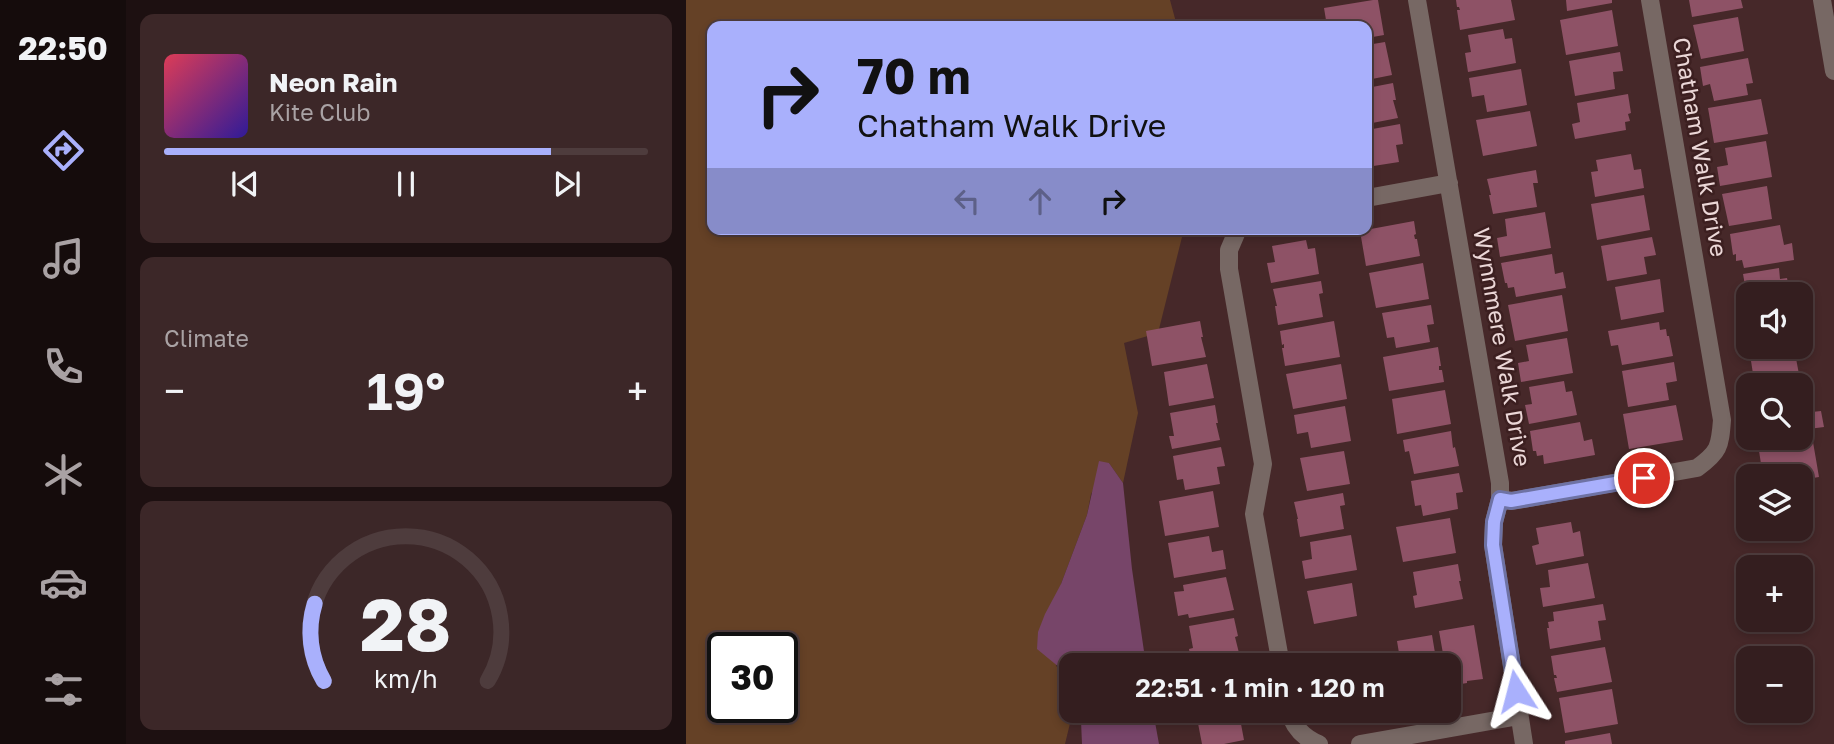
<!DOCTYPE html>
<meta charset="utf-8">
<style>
body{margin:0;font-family:"Golos Text",sans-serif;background:#3c2728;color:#f1f3f6;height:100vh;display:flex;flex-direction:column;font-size:26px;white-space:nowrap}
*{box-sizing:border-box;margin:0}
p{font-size:23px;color:#a9a2a4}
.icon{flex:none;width:38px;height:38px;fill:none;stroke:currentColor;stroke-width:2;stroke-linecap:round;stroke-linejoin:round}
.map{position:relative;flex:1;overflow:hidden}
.sheet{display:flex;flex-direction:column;gap:14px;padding:14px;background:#1d1011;width:560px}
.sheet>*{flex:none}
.top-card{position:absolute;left:21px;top:21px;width:665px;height:214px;border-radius:14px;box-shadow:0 4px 10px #0003,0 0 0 2px #4e3c3d;background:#a9b0fc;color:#111;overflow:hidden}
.buttons{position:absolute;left:1050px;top:282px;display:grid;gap:14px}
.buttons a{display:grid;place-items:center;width:77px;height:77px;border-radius:14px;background:#341e1f;box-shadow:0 4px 10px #0003,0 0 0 2px #4e3c3d;font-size:35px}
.speed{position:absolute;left:21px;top:632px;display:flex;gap:14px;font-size:35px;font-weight:700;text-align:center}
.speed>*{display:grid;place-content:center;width:91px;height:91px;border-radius:50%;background:#341e1f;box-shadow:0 4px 10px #0003,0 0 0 2px #4e3c3d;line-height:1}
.speed .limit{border:4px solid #111;border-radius:10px;background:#fff;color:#111}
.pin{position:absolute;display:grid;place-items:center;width:60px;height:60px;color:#fff;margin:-30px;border:4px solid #fff;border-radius:50%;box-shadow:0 2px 7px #0007}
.me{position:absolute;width:77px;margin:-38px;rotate:351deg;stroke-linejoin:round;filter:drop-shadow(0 0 5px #0008)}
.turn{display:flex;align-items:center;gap:24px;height:147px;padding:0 35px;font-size:32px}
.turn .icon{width:91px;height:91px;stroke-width:2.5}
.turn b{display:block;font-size:49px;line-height:60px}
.lanes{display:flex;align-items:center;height:66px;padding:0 35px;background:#0003;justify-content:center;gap:35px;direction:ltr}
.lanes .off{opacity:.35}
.big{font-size:52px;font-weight:600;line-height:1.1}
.sheet .widget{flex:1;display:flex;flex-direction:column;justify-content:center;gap:10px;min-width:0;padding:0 24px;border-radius:14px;background:#3c2728}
.sheet .dial{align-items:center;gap:0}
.dial svg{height:182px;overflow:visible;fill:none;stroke:#4e3c3d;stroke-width:7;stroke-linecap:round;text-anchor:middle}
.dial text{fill:#f1f3f6;stroke:none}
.song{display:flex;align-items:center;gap:21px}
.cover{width:84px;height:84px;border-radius:10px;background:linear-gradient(135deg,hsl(350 70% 55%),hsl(250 70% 35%))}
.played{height:7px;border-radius:4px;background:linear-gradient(90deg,#a9b0fc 80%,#4e3c3d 80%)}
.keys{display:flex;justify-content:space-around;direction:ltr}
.heat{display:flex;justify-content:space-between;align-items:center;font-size:38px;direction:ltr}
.trip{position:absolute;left:373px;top:653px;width:402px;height:70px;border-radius:14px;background:#341e1f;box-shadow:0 4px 10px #0003,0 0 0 2px #4e3c3d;font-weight:600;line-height:70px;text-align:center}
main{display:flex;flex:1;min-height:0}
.dock{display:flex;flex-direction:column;width:126px;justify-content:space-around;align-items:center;background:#150c0c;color:#a9a2a4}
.dock .icon{width:49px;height:49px}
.dock .current{color:#a9b0fc}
.dock b{font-size:32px;color:#f1f3f6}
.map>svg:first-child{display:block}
</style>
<main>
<nav class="dock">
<b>22:50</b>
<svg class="icon current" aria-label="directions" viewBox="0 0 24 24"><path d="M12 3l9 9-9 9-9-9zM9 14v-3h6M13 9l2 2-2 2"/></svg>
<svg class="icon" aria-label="music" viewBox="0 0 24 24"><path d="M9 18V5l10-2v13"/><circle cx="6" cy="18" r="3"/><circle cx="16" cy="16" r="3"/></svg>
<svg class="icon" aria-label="phone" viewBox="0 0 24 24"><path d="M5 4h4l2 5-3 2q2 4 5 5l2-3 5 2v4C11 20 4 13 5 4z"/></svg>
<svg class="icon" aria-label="climate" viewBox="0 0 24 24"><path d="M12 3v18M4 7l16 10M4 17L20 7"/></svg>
<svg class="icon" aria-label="car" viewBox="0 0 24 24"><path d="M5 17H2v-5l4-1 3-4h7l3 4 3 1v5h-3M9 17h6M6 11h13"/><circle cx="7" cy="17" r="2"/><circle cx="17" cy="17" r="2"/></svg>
<svg class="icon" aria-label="filters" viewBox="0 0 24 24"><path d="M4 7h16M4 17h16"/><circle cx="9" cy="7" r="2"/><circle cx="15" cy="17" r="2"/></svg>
</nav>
<section class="sheet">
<div class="widget">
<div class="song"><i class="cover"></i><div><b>Neon Rain</b><p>Kite Club</p></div></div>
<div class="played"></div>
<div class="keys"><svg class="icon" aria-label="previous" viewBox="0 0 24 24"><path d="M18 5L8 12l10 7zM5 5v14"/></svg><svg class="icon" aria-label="pause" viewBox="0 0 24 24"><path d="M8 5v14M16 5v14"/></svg><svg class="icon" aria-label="next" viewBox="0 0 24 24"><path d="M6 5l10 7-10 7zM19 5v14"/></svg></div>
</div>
<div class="widget"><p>Climate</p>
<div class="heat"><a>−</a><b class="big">19°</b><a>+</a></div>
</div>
<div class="widget dial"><svg viewBox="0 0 100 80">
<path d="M14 69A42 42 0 1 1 86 69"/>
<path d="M14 69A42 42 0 0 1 10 35" stroke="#a9b0fc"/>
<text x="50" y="56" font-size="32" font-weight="700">28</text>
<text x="50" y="72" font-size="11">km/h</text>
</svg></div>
</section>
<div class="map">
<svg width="1148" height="744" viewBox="0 0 1148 744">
<rect width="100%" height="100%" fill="#462829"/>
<path fill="#654126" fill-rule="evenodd" d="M 0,0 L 484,0 L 491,26 L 26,26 L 26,229 L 498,229 L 472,333 L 438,343 L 452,413 L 437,483 L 423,463 L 405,494 L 401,515 L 375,584 L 370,666 L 385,677 L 385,710 L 387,711 L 379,744 L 0,744 ZM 37,648 L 96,648 L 96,707 L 37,707 Z"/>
<path fill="#774569" d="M 413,461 L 423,463 L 437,483 L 446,569 L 460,665 L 385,665 L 385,677 L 351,649 L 352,632 L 359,614 L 375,584 L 401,515 Z
M 393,711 L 467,711 L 473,744 L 396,744 L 395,721 Z"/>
<path fill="#8e5266" d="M 687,0 L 692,0 L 698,35 L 681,38 L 681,26 L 641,26 L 638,8 Z
M 770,0 L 825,0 L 829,20 L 774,30 L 771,10 L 774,10 L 773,7 L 771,7 Z
M 880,0 L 926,0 L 926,3 L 881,11 Z
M 1003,0 L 1055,0 L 1057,8 L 1006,17 Z
M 926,10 L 932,46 L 880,55 L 874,20 Z
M 1052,17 L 1058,51 L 1015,59 L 1007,25 Z
M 817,29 L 819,39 L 826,38 L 830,63 L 782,72 L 779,53 L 785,52 L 782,35 Z
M 699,42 L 706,75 L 681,80 L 681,45 Z
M 934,52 L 937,71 L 927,72 L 929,89 L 889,96 L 883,61 Z
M 1062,58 L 1067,83 L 1060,84 L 1062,95 L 1028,101 L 1024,84 L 1017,86 L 1014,67 Z
M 835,69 L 841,105 L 801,112 L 798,95 L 786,97 L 783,78 Z
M 707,83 L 710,100 L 707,100 L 712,118 L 681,124 L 681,88 Z
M 942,94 L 945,113 L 942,114 L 944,121 L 939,122 L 940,130 L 889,139 L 886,124 L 894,122 L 891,103 Z
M 1075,99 L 1082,134 L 1028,143 L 1022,108 Z
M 844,111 L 851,146 L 797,156 L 790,120 Z
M 714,124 L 717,144 L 710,145 L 713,162 L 681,167 L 681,130 Z
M 1080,141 L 1086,177 L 1034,186 L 1031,167 L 1042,165 L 1039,148 Z
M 945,154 L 948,170 L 955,169 L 958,188 L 909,197 L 905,172 L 912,171 L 910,160 Z
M 850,170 L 852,183 L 847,183 L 851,207 L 807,214 L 803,195 L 805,195 L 801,179 Z
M 1081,186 L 1086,219 L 1043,226 L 1036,194 Z
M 958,195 L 964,230 L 911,240 L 905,204 Z
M 859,212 L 865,248 L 814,257 L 811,238 L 821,236 L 819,219 Z
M 728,221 L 730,234 L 728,235 L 729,239 L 731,239 L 734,256 L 680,266 L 674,231 Z
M 1094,225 L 1098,245 L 1106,243 L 1108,260 L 1058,268 L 1056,260 L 1050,261 L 1050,254 L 1047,255 L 1044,234 Z
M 966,237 L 970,255 L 958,257 L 961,274 L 921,281 L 915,246 Z
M 620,240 L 622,249 L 629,248 L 633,274 L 585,283 L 581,263 L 589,262 L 586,246 Z
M 866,254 L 869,274 L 877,272 L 880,288 L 830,297 L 828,287 L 822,288 L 821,283 L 819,283 L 815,263 Z
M 737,263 L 743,299 L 690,308 L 683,273 Z
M 1093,268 L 1094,279 L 1101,278 L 1104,294 L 1062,294 L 1062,311 L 1056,312 L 1053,292 L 1060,291 L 1057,274 Z
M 974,279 L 978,312 L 935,320 L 929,287 Z
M 635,281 L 637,293 L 633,294 L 637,317 L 592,325 L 589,306 L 591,306 L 587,289 Z
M 876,295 L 882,331 L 829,341 L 822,305 Z
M 745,305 L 748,324 L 741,325 L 744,342 L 710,348 L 708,337 L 701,338 L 696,313 Z
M 514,321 L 517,337 L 515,337 L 520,357 L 466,366 L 460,331 Z
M 648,321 L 654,357 L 599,366 L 596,348 L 598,348 L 598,344 L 596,345 L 594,331 Z
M 973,322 L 974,330 L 980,329 L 981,336 L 983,336 L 987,356 L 936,365 L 932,345 L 925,346 L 922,331 Z
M 881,338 L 887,373 L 835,382 L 832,363 L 843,361 L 840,345 Z
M 1063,346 L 1097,346 L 1097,348 L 1065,354 Z
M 752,347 L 755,366 L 753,366 L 753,370 L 756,370 L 758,382 L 703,391 L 697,357 Z
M 1109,353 L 1115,385 L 1071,385 L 1070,380 L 1068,380 L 1065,361 Z
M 988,362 L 991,381 L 980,383 L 983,400 L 942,407 L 936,371 Z
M 521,364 L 528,398 L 483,406 L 478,372 Z
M 655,364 L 661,399 L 607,409 L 600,374 Z
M 878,381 L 880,392 L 886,391 L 891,415 L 843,424 L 839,405 L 846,404 L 843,387 Z
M 759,390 L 765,424 L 711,434 L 706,399 Z
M 1123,393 L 1126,412 L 1135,411 L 1138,427 L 1115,430 L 1115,394 Z
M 529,405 L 532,423 L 530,423 L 534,440 L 486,449 L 483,436 L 488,436 L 484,413 Z
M 990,405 L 997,440 L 943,449 L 937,414 Z
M 659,406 L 665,441 L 625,448 L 622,432 L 611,434 L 608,415 Z
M 894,422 L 898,441 L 906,439 L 909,455 L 858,464 L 857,455 L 851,456 L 850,451 L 847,451 L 844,431 Z
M 765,431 L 767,448 L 769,447 L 773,466 L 728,474 L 723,451 L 719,452 L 717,440 Z
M 1127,442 L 1133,477 L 1115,480 L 1115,476 L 1077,476 L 1076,474 L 1079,473 L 1078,470 L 1076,470 L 1073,451 Z
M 535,447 L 539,466 L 531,467 L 534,484 L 499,490 L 497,479 L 491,480 L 487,456 Z
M 658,451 L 664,484 L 621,491 L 614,458 Z
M 773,473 L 777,492 L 770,493 L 772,509 L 737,516 L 735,505 L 729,506 L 725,481 Z
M 527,491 L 533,527 L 479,536 L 473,501 Z
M 657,493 L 659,505 L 654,506 L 658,529 L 614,537 L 611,519 L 612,519 L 608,502 Z
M 764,518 L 770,553 L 717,562 L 710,527 Z
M 885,522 L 887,533 L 894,531 L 898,556 L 850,565 L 846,546 L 853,544 L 850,528 Z
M 665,535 L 671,570 L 619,579 L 616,561 L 626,559 L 624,542 Z
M 523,536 L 526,552 L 537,550 L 540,569 L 488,578 L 482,543 Z
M 902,563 L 909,598 L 857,607 L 854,588 L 864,587 L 862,570 Z
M 772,564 L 775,581 L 773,581 L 777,599 L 729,608 L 727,596 L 731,595 L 727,572 Z
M 540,577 L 548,610 L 503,618 L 502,614 L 492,616 L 488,592 L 498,591 L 497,585 Z
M 666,583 L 671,616 L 628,624 L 621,591 Z
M 917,604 L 920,620 L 912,621 L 915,640 L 864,649 L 861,628 L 863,628 L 862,622 L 868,621 L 867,612 Z
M 548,618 L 552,636 L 549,637 L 553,653 L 505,661 L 503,649 L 507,648 L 503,626 Z
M 788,625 L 797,679 L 781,681 L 781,683 L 763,686 L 763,665 L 759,665 L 753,631 Z
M 746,635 L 751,665 L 715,665 L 711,641 Z
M 919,647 L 926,682 L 871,692 L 868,678 L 871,678 L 870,675 L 868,675 L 865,656 Z
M 662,651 L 664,665 L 628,665 L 627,658 Z
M 705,652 L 707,665 L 673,665 L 672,658 Z
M 926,689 L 932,724 L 879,733 L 873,698 Z
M 525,710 L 564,710 L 566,722 L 555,724 L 558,740 L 538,744 L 516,744 L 510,713 Z
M 924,733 L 926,744 L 879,744 L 879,741 Z"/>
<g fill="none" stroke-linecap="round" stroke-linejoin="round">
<path stroke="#776864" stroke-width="18" d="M 731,0 L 814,483 L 814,499 L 808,522 L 807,545 L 838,744
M 1136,0 L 1148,71
M 681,198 L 763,183
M 552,229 L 543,250 L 543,269 L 577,464 L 568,514 L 595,665
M 814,499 L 826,501 L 1011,468 C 1033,452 1034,447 1036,420 L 964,0
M 603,710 C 607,727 618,738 633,744
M 674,744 L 833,716"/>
</g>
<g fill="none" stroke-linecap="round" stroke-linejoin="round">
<defs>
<path id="route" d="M 830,691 L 807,545 L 808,522 L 814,499 L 825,501 L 958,478"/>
</defs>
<use href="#route" stroke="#6e72a4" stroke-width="18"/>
<use href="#route" stroke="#a9b0fc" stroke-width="12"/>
</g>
<g text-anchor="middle" stroke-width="5" stroke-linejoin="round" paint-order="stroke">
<g font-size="23" fill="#ebd7d7" stroke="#3c1f20">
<text transform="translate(1014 147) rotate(80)" y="8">Chatham Walk Drive</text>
<text transform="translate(816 347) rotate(80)" y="8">Wynnmere Walk Drive</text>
</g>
</g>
</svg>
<div class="buttons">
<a><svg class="icon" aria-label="sound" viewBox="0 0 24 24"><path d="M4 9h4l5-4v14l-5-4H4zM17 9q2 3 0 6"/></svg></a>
<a><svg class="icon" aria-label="search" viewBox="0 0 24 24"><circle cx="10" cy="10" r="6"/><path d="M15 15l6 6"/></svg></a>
<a><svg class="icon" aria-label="layers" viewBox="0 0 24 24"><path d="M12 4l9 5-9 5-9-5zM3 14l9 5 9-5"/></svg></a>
<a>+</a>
<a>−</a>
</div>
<div class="speed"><div class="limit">30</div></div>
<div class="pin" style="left:958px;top:478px;background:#d93025"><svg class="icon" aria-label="arrive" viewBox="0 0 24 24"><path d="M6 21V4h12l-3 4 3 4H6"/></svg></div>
<svg class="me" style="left:830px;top:691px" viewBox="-20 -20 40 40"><path d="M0-17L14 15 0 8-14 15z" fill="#a9b0fc" stroke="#fff" stroke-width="4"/></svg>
<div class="trip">22:51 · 1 min · 120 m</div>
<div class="top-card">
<div class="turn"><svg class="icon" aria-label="right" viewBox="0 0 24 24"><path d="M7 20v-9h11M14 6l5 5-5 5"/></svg><div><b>70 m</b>Chatham Walk Drive</div></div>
<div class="lanes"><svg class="icon off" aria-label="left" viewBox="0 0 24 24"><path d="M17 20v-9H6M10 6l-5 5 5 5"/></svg><svg class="icon off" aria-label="ahead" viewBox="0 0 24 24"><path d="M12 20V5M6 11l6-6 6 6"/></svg><svg class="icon" aria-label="right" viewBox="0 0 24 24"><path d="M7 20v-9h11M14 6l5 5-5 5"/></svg></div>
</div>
</div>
</main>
